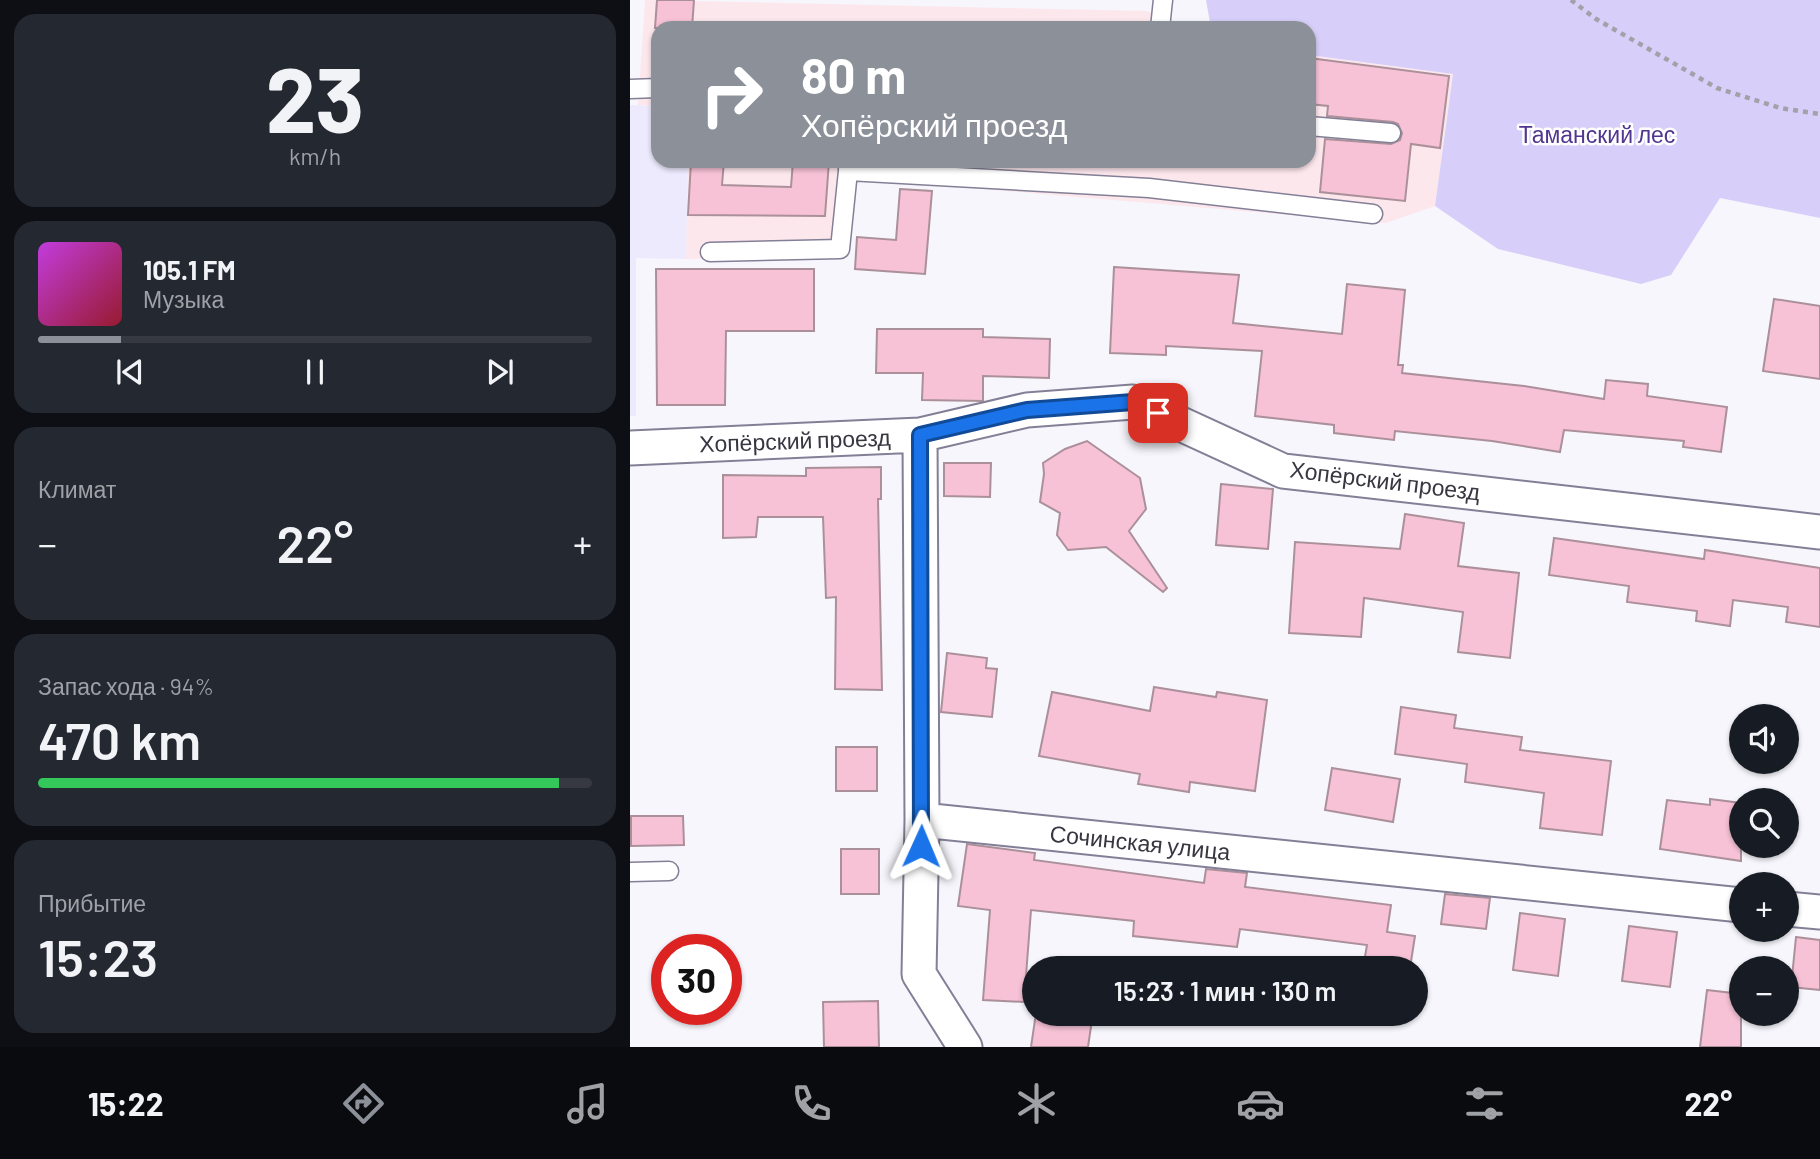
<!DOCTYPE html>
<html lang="ru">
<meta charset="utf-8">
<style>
body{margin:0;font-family:Barlow,sans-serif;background:#242831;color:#f1f3f6;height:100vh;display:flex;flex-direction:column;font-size:26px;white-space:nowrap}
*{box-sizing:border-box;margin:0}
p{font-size:23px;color:#9ea1a6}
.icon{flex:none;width:38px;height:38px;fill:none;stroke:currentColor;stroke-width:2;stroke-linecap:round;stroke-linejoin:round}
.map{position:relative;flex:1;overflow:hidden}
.sheet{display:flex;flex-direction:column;gap:14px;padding:14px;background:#0d0f14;width:630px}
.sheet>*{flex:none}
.hud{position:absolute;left:21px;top:21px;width:665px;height:147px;border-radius:21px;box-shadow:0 2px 5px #0004;background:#8c9099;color:#fff;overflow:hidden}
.controls{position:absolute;left:1099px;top:704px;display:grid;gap:14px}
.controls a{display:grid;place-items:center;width:70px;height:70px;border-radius:50%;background:#171b24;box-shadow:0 2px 5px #0004;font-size:35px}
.speed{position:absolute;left:21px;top:934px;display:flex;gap:14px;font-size:35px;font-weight:700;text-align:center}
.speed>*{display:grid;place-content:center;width:91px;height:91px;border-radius:50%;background:#171b24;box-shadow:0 2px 5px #0004;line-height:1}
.speed .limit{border:10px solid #d22;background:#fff;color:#111}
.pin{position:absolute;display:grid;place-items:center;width:60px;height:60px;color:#fff;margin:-30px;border-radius:14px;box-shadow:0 4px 10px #0006}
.me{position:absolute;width:77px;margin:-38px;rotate:1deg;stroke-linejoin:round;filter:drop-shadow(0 0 5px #0008)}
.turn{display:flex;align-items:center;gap:24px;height:147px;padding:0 35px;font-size:32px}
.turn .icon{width:91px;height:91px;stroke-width:2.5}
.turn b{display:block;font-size:49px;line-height:60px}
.big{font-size:52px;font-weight:600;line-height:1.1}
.sheet .card{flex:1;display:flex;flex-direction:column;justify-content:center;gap:10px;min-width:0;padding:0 24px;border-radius:21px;background:#242831}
.sheet .dial{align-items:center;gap:0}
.dial b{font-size:91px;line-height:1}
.song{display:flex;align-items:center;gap:21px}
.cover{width:84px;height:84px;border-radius:10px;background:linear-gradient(135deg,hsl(290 70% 55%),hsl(350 70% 35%))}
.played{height:7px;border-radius:4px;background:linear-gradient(90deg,#8c9099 15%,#363941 15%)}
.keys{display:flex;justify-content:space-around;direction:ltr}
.heat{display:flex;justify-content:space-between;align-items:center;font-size:38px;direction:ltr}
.charge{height:10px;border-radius:5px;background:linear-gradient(90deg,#34c759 94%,#363941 0)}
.trip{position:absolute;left:392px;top:956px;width:406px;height:70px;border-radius:35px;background:#171b24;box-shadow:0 2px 5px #0004;font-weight:600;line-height:70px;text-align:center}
.dock{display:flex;height:112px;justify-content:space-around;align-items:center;background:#090b0e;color:#9ea1a6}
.dock .icon{width:49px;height:49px}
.dock .selected{color:#8c9099}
.dock b{font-size:32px;color:#f1f3f6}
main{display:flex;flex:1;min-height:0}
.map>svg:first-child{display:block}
</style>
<main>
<section class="sheet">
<div class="card dial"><b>23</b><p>km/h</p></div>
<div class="card">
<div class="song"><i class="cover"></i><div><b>105.1 FM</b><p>Музыка</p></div></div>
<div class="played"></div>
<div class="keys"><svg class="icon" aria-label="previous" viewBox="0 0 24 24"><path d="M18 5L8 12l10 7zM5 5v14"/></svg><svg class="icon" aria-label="pause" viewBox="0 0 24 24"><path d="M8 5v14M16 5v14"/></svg><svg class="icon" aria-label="next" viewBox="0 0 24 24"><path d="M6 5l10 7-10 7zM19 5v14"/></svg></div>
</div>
<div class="card"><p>Климат</p>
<div class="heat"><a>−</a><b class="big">22°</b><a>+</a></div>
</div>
<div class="card"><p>Запас хода · 94%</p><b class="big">470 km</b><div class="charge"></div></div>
<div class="card"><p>Прибытие</p><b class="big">15:23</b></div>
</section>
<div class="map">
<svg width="1190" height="1047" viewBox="0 0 1190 1047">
<rect width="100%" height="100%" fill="#f7f6fc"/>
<path fill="#edeafe" d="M 0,105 L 28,106 L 28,161 L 58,161 L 56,259 L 6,258 L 6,416 L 0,416 Z"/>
<path fill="#fce7ed" d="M 15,0 L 517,11 L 553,28 L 28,28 L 28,106 L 8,105 Z
M 679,55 L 823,74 L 805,206 L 756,223 L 223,178 L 214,256 L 56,259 L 58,161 L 679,161 Z"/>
<path fill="#d7cff9" d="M 576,0 L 1190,0 L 1190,218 L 1090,198 L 1041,275 L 1011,284 L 868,249 L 805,206 L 823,74 L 679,55 L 679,28 L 581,28 Z"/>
<path fill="#f7c2d6" stroke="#ab909a" stroke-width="2" d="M 27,0 L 64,0 L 62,28 L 25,28 Z
M 679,58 L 819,76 L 810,148 L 781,144 L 775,201 L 690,192 L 695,139 L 761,144 L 770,140 L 772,133 L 768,124 L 763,122 L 697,116 L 698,106 L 679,104 Z
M 61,161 L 94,161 L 92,185 L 161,187 L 163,161 L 199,161 L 195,216 L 58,215 Z
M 270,189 L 302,191 L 295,274 L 225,269 L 227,237 L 266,240 Z
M 484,267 L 609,275 L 603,323 L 712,334 L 717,284 L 775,290 L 768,365 L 773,365 L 772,373 L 894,386 L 974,399 L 976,380 L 1018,384 L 1017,396 L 1097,407 L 1091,452 L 1053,447 L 1054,441 L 934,430 L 930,452 L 862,441 L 765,431 L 764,440 L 704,433 L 704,425 L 625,416 L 632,351 L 536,346 L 536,355 L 480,353 Z
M 26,269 L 184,269 L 184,331 L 96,331 L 95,405 L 27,405 Z
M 1144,299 L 1190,306 L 1190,379 L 1133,371 Z
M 247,329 L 353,329 L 353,337 L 420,339 L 419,378 L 353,376 L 353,401 L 292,400 L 293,373 L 246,373 Z
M 457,441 L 510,478 L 516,509 L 499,531 L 537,588 L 533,592 L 476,547 L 438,550 L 427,535 L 430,513 L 410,502 L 414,474 L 413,463 L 435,449 Z
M 314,463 L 361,463 L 360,497 L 314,496 Z
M 251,467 L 251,499 L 248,499 L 252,690 L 205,689 L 206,597 L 196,598 L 193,517 L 128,517 L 126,537 L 93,538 L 93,475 L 176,476 L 176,468 Z
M 591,484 L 643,489 L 638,549 L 586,545 Z
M 775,514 L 834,523 L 828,566 L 889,573 L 880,658 L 828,652 L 833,612 L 734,598 L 731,637 L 659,633 L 665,542 L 770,549 Z
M 924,538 L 1074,559 L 1075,550 L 1190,568 L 1190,627 L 1156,622 L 1158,607 L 1103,600 L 1100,626 L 1066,621 L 1067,611 L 997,602 L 999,586 L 919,575 Z
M 317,653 L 357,658 L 356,668 L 367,669 L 362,717 L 311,712 Z
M 524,687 L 586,697 L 587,692 L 637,700 L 625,791 L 560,782 L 559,792 L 508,784 L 510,774 L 409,756 L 422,692 L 520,711 Z
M 771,707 L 826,715 L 824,728 L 892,737 L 890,750 L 981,761 L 972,835 L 910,828 L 914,793 L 835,782 L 837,764 L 765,754 Z
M 206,747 L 247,747 L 247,791 L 206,791 Z
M 702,768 L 770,779 L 763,822 L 695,810 Z
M 1080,799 L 1111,803 L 1111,861 L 1030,849 L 1037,800 L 1080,805 Z
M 1,816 L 53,816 L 54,845 L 1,846 Z
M 337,844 L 405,853 L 404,860 L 574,883 L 576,869 L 617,873 L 615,887 L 761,905 L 757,932 L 785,936 L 780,968 L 733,968 L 737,945 L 610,929 L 607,947 L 550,941 L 503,936 L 504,921 L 401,910 L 394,1002 L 353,1000 L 360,910 L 328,906 Z
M 211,849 L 249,849 L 249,894 L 211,894 Z
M 815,894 L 860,898 L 856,929 L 811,924 Z
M 890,913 L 935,919 L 928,976 L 883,970 Z
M 999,926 L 1047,932 L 1040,987 L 992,981 Z
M 1166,937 L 1190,940 L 1190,990 L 1161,987 Z
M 1077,990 L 1111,994 L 1111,1047 L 1070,1047 Z
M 248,1001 L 249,1047 L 194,1047 L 193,1002 Z
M 406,1013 L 463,1013 L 458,1047 L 401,1047 Z"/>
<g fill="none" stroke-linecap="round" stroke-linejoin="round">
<defs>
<path id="lane" d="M 530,28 L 533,0
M 0,89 L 28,88
M 679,126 L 761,133
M 218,161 L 218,171 L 519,188 L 743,214
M 80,252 L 210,249 L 218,171
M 0,872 L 39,871"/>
<path id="street" d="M 290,435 L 292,820 L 289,974 L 335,1047
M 0,448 L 290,435 L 397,410 L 503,402 L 653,471 L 1190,532
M 292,820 L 1111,905
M 1157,909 L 1190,912"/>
</defs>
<use href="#lane" stroke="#837f96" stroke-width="21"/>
<use href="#street" stroke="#837f96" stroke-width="37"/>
<path stroke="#a2a1a9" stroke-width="4.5" stroke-dasharray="5 5" stroke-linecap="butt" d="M 941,0 L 966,19 L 1087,88 L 1150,108 L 1190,114"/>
<use href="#lane" stroke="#fff" stroke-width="18"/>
<use href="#street" stroke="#fff" stroke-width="33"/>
</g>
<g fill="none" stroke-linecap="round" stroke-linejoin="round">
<defs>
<path id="route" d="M 291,846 L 290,435 L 397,410 L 503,402 L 528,413"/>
</defs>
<use href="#route" stroke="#114b97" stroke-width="18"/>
<use href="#route" stroke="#1a73e8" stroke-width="12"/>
</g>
<g text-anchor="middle" stroke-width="5" stroke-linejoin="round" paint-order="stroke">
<g font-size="23" fill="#51358e" stroke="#fff">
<text x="967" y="143">Таманский лес</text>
</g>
<g font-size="23" fill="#383640" stroke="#fff">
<text transform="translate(165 441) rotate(-2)" y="8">Хопёрский проезд</text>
<text transform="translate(755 481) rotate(7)" y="8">Хопёрский проезд</text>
<text transform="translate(510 843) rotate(6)" y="8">Сочинская улица</text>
</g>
</g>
</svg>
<div class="controls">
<a><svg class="icon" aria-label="sound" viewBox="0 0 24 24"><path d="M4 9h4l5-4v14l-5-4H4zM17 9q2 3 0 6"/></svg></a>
<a><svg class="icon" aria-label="search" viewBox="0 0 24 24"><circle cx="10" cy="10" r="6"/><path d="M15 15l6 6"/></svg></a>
<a>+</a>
<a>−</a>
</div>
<div class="speed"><div class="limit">30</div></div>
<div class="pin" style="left:528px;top:413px;background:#d93025"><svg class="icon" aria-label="arrive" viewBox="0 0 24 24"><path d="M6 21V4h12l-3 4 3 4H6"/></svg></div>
<svg class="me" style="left:291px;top:846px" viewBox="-20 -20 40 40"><path d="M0-17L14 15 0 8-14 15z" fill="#1a73e8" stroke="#fff" stroke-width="4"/></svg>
<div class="trip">15:23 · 1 мин · 130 m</div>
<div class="hud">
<div class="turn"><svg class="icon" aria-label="right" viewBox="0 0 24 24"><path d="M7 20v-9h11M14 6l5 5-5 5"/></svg><div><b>80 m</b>Хопёрский проезд</div></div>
</div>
</div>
</main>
<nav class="dock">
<b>15:22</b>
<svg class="icon selected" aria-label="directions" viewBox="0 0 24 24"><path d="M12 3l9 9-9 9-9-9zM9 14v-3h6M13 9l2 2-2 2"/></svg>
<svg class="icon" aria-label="music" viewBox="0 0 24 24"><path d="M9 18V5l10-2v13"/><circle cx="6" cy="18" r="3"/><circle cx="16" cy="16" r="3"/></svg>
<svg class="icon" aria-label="phone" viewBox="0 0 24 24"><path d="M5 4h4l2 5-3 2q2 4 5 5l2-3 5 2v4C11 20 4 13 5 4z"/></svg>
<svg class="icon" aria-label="climate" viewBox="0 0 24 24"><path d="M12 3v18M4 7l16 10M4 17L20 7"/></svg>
<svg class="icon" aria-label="car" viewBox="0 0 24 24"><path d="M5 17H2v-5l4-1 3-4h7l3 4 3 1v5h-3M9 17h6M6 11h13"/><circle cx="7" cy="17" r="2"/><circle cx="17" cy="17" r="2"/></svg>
<svg class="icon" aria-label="filters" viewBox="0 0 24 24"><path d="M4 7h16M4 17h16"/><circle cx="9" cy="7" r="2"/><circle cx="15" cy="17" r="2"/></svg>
<b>22°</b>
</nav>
